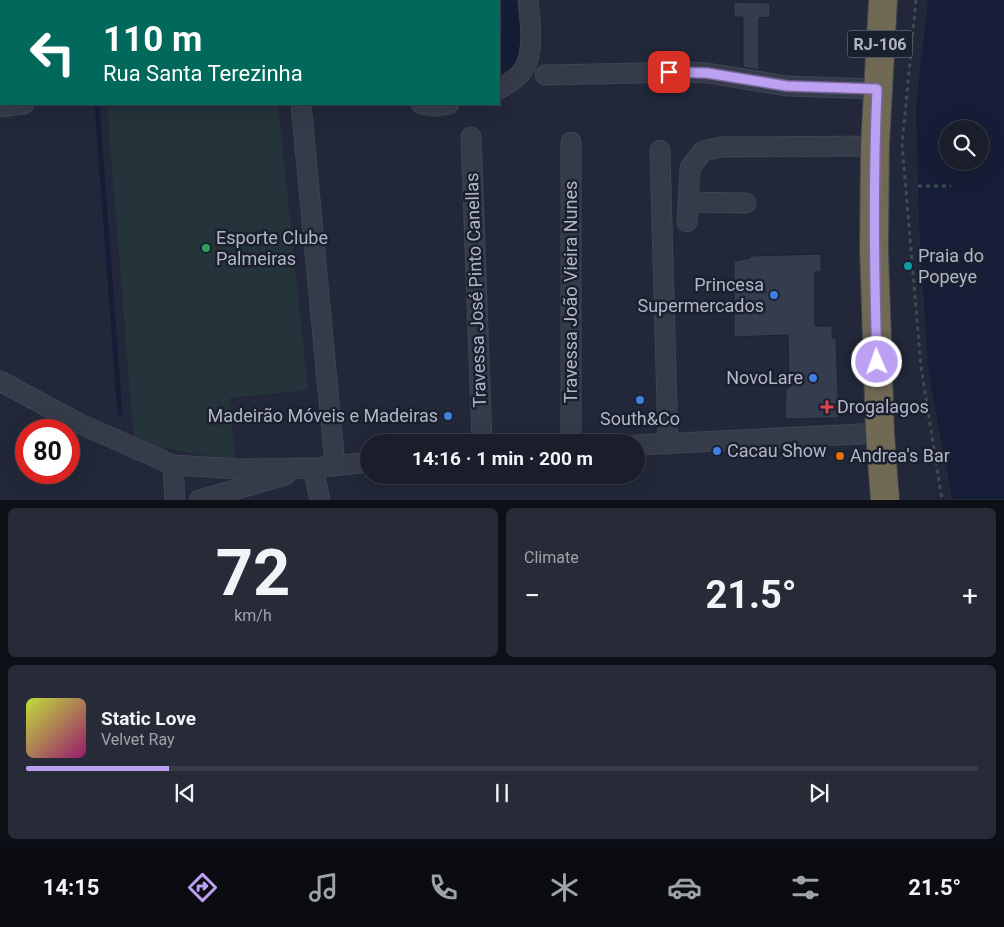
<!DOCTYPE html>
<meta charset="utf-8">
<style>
body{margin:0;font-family:Roboto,sans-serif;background:#272b37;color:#f1f3f6;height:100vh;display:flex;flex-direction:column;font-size:19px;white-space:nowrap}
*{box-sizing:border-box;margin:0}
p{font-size:16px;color:#9fa2a9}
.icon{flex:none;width:28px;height:28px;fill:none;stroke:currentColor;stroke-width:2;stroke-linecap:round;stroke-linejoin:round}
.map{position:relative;height:500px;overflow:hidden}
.side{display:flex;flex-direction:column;gap:8px;padding:8px;background:#0e1018;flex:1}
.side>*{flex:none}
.guide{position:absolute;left:0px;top:0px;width:500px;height:105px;box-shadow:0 5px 20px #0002,0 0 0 1px #383c47;background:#00695c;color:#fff;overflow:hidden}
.tools{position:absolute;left:939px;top:120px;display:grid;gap:10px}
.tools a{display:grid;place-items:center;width:50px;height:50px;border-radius:50%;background:#1a1e2b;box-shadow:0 5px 20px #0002,0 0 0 1px #383c47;font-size:25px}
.speed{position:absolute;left:15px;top:419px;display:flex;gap:10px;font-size:25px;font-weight:700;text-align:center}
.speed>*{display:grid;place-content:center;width:65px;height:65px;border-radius:50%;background:#1a1e2b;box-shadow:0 5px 20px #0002,0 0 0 1px #383c47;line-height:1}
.speed .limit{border:8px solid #d22;background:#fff;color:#111}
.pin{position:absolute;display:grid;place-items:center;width:42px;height:42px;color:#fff;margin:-21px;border-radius:10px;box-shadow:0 2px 8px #0006}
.me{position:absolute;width:55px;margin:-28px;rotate:358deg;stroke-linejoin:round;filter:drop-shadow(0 0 4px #0008)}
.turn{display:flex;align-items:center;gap:18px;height:105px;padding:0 20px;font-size:22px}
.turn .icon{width:65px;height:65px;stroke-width:2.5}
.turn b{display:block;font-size:35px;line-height:42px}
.big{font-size:38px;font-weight:700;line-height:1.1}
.side .card{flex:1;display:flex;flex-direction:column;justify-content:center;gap:8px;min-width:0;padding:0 18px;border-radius:8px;background:#272b37}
.side .dial{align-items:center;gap:0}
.dial b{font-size:65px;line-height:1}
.song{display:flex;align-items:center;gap:15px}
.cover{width:60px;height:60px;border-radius:8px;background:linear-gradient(135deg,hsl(70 70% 55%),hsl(320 70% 35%))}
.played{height:5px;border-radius:2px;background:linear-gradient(90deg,#bca0f2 15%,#383c47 15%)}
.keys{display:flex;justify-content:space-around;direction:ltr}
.heat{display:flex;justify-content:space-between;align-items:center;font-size:28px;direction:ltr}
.side .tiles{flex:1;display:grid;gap:8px;grid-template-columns:1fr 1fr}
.card:last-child{grid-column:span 2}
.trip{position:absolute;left:360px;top:434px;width:285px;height:50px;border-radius:25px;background:#1a1e2b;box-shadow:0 5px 20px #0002,0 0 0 1px #383c47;font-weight:700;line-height:50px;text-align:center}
.menu{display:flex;height:80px;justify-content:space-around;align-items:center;background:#0a0c11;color:#9fa2a9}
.menu .icon{width:35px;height:35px}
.menu .selected{color:#bca0f2}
.menu b{font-size:22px;color:#f1f3f6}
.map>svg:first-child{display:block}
</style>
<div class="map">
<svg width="1004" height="500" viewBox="0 0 1004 500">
<rect width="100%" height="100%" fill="#222839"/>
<path fill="#24343a" d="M 144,104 L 278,104 L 308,390 L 230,398 L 235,461 L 134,442 L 107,105 Z"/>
<path fill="#161e37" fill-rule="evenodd" d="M 928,0 L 1004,0 L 1004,499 L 952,499 L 928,369 L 919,223 L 916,107 ZM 948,129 L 980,129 L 980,161 L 948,161 Z"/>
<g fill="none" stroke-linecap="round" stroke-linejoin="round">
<path stroke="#161e37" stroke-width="5" d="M 97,105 L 120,414"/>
<path stroke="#161e37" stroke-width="29" d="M 499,68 L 507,63 L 518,24 L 513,0
M 0,73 L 1,73"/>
</g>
<path fill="#343c50" stroke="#1d2230" d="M 734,2 L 770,3 L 770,17 L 759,18 L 759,70 L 743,67 L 743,17 L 734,17 Z
M 821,254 L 821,272 L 815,272 L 815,326 L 832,326 L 832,338 L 836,338 L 839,418 L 785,419 L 786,388 L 789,388 L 788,335 L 734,337 L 734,261 L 750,258 L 750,256 Z"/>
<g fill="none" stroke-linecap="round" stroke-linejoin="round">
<defs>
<path id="minor" d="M 545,75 L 687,72 L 707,73 L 787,86 L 877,89
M 499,89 C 508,84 518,78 523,70 C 535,53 530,20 528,0
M 301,104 L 335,465
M 421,104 L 435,106 L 449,104
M 0,107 L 24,104
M 471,137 L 482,442
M 571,142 L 571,442
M 660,150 L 668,444
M 688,202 L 746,203
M 687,222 L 690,168 L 703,151 L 721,147 L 875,146
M 0,381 L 78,423 L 173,465 L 241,469 L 313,468
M 636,445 L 880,433
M 173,465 L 175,500
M 323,467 L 369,462
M 313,468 L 320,500
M 199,500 L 286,475"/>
<path id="highway" d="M 883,0 L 875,146 L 874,249 L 880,433 L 885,500"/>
</defs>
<use href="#minor" stroke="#3f4453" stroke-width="21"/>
<use href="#highway" stroke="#3e4251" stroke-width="30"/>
<path stroke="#3d4d53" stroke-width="3" stroke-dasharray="4 4" stroke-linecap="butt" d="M 916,0 L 902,144 L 921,367 L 942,500
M 918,186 L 951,186"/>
<use href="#minor" stroke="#363b4a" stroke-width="19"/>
<use href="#highway" stroke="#706953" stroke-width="28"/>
</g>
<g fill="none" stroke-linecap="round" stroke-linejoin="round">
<defs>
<path id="route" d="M 669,72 L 707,73 L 787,86 L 877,89 C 873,180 874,271 877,362"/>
</defs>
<use href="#route" stroke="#7a689d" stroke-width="12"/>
<use href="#route" stroke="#bca0f2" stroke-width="9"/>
</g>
<circle fill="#2e9e5b" stroke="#1b202e" stroke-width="2" cx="206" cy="248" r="5"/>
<circle fill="#0f9aa8" stroke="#1b202e" stroke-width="2" cx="908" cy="266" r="5"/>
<g fill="#3f7fe0" stroke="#1b202e" stroke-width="2">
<circle cx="774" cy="295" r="5"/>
<circle cx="813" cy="378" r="5"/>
<circle cx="640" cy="400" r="5"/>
<circle cx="448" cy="416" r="5"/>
<circle cx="717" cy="451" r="5"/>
</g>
<path fill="#e0444e" stroke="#1b202e" stroke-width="2" d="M824.5 399.5h5v5h5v5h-5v5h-5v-5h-5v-5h5z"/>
<circle fill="#e8710a" stroke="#1b202e" stroke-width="2" cx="840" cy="456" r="5"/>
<g text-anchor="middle" stroke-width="5" stroke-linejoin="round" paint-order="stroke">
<rect fill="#1b202e" stroke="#848898" stroke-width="1" x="847.5" y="30.5" width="65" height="27" rx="4"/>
<g font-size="16" font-weight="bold" fill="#b1b5c6">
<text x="880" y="50">RJ-106</text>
</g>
<g font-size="18" fill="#b1b5c6" stroke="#1b202e" text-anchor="start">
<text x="216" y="244">Esporte Clube<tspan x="216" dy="21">Palmeiras</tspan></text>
<text x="918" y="262">Praia do<tspan x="918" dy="21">Popeye</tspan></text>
<text x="764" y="291" text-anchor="end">Princesa<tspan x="764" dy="21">Supermercados</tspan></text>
<text x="803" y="384" text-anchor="end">NovoLare</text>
<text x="837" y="413">Drogalagos</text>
<text x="438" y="422" text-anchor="end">Madeirão Móveis e Madeiras</text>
<text x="640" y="425" text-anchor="middle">South&amp;Co</text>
<text x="727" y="457">Cacau Show</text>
<text x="850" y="462">Andrea's Bar</text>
</g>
<g font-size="18" fill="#b1b5c6" stroke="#1b202e">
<text transform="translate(476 290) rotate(-92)" y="6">Travessa José Pinto Canellas</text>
<text transform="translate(571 292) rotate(-90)" y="6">Travessa João Vieira Nunes</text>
</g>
</g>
</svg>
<div class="tools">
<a><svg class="icon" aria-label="search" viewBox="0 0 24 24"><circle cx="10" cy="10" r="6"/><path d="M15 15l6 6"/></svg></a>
</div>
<div class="speed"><div class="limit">80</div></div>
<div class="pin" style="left:669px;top:72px;background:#d93025"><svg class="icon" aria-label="arrive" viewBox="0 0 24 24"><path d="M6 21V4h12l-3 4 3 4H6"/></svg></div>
<svg class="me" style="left:877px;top:362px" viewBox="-20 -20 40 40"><circle r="17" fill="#bca0f2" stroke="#fff" stroke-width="3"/><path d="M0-11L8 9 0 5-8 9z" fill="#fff"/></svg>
<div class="trip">14:16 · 1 min · 200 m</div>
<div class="guide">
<div class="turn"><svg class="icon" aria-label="left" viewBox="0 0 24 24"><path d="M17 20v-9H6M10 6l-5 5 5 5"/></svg><div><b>110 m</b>Rua Santa Terezinha</div></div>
</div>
</div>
<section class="side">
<div class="tiles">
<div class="card dial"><b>72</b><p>km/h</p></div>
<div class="card"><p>Climate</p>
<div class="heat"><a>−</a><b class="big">21.5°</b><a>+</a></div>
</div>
<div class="card">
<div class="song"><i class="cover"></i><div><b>Static Love</b><p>Velvet Ray</p></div></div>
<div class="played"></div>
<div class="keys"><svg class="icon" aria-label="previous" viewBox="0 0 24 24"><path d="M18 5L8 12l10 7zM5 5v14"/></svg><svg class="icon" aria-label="pause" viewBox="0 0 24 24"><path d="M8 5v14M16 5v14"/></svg><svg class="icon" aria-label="next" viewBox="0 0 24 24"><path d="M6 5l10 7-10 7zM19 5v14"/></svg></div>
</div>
</div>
</section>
<nav class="menu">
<b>14:15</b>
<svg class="icon selected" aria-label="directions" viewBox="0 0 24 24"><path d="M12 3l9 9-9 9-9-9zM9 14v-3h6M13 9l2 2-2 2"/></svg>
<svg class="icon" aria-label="music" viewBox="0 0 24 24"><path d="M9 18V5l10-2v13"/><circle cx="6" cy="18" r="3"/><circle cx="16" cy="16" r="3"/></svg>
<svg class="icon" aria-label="phone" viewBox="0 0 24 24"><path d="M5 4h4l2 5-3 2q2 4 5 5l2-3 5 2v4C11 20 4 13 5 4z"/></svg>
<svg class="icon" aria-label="climate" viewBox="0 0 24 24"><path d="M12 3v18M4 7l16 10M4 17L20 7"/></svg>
<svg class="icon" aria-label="car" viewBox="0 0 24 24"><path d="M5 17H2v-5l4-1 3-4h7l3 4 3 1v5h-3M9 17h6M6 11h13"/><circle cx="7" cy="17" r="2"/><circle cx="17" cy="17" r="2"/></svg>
<svg class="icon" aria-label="filters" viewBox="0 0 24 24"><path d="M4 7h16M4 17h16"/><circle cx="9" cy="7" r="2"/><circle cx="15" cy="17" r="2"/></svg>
<b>21.5°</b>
</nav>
